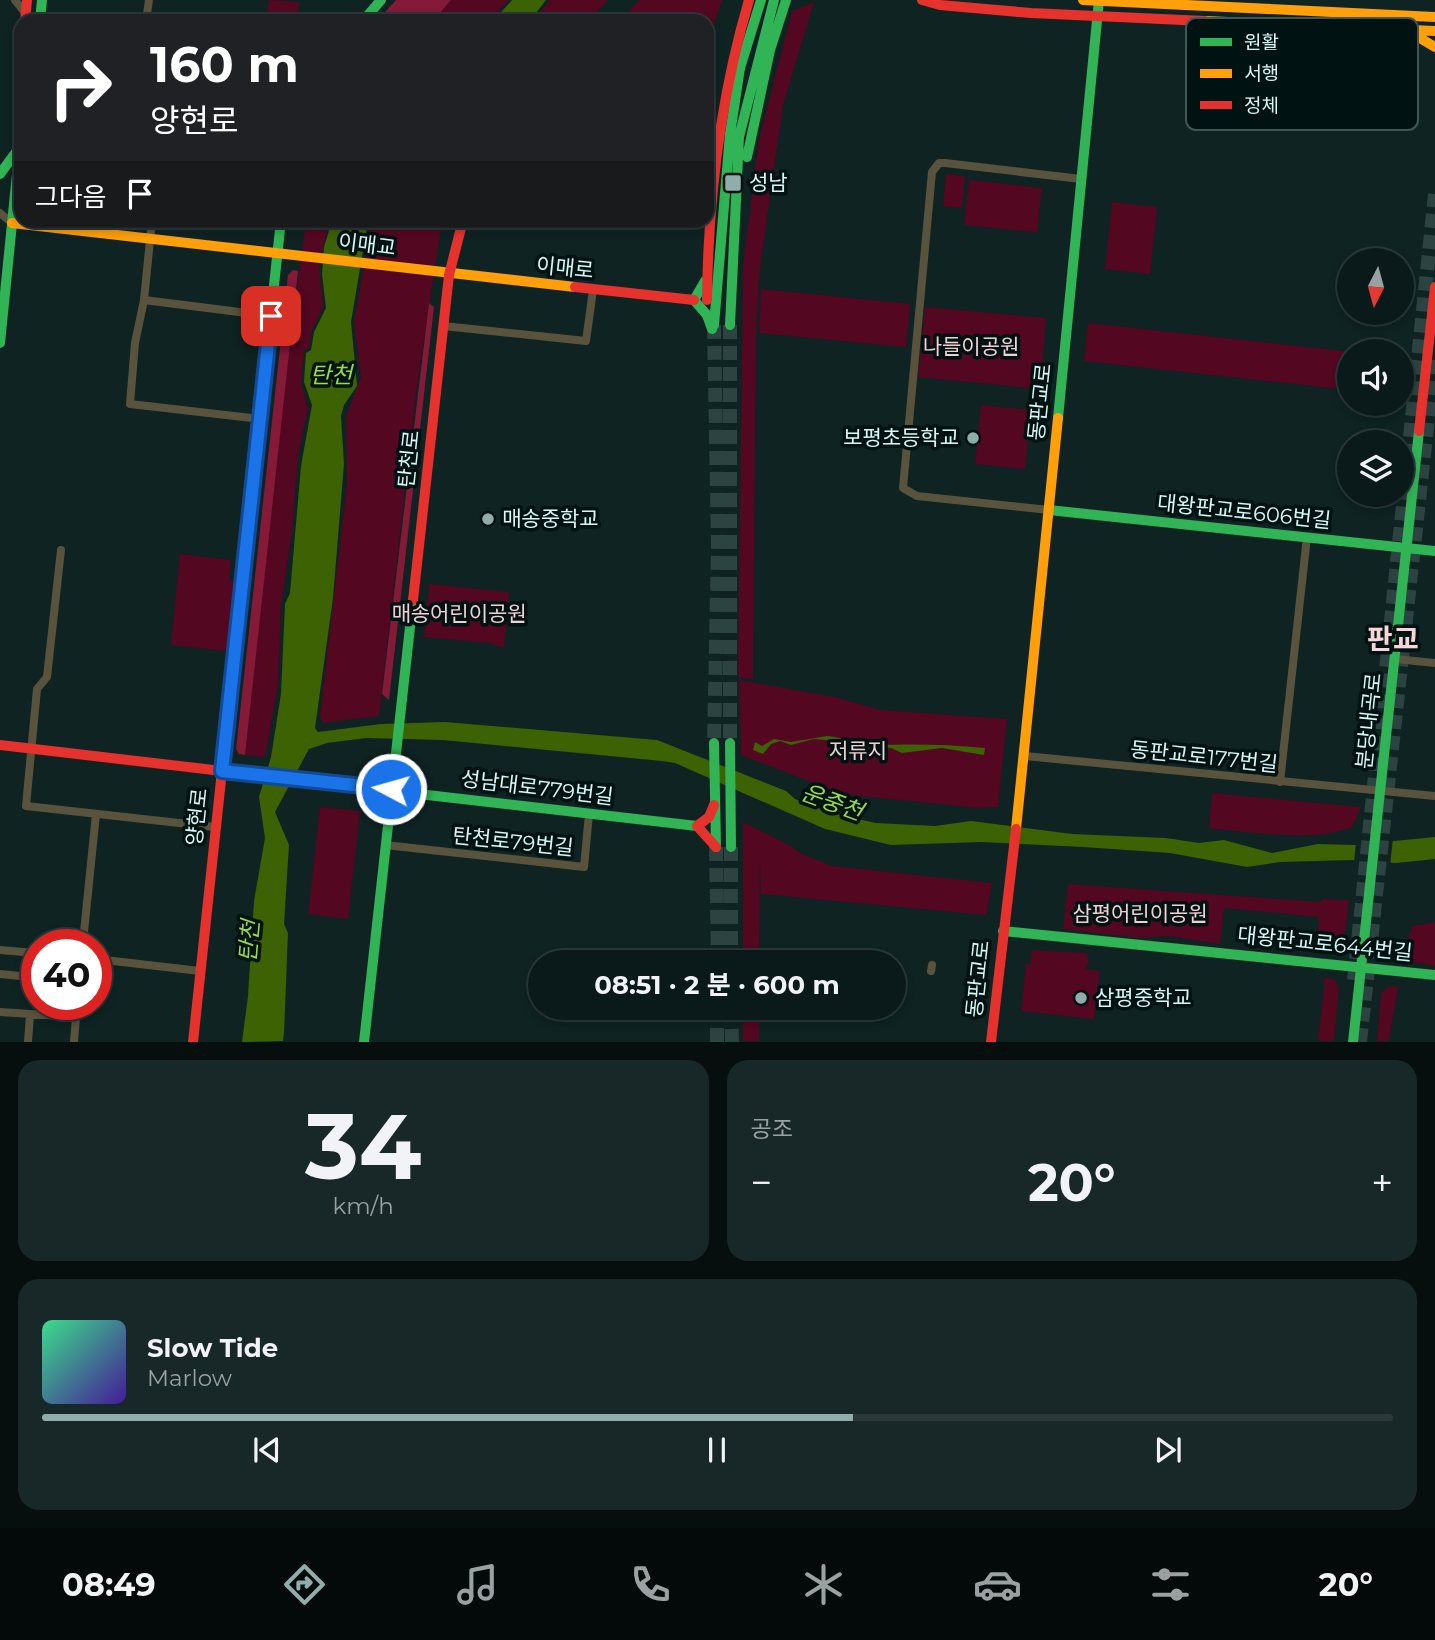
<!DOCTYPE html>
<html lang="ko">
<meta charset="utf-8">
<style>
body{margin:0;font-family:Montserrat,"Noto Sans KR",sans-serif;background:#182727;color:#f1f3f6;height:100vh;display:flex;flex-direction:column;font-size:26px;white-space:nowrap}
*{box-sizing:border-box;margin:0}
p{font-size:23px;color:#99a1a2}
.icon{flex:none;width:38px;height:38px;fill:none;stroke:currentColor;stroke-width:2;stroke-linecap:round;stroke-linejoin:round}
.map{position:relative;height:1042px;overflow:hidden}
.drawer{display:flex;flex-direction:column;gap:18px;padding:18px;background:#060e0e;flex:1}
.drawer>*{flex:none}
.top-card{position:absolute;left:14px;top:14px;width:700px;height:214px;border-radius:21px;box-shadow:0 4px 10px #0003,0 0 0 2px #2a3839;background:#202124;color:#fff;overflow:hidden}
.needle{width:46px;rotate:186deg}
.controls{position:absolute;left:1337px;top:248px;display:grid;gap:14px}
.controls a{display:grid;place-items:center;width:77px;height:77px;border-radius:50%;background:#0a1a1a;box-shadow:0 4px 10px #0003,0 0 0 2px #2a3839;font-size:35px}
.speed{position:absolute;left:21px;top:929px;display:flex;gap:14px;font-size:35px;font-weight:700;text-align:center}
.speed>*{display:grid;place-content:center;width:91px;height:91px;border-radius:50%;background:#0a1a1a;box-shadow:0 4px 10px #0003,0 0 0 2px #2a3839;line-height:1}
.speed .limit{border:10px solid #d22;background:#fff;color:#111}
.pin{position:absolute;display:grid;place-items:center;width:60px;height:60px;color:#fff;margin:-30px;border-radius:14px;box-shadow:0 4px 10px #0006}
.me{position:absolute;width:77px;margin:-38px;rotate:276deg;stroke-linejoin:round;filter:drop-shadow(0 0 5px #0008)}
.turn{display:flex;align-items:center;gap:24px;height:147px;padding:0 21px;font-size:32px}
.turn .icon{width:91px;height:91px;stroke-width:2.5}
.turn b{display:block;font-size:49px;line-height:60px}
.then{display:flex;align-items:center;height:66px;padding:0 21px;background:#0003;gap:14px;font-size:26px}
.big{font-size:52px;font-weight:700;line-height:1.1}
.drawer .card{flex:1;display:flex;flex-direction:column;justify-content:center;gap:10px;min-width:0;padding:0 24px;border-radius:21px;background:#182727}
.drawer .dial{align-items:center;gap:0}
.dial b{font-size:91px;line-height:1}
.song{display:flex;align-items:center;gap:21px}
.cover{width:84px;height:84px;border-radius:10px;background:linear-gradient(135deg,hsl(150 70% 55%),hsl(260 70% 35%))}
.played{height:7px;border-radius:4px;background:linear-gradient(90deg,#90adab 60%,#2a3839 60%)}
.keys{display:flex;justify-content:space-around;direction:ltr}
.heat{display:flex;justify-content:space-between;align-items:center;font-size:38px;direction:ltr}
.drawer .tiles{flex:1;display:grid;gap:18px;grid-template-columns:1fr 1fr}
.card:last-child{grid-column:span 2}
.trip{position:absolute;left:528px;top:950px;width:378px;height:70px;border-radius:35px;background:#0a1a1a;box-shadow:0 4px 10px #0003,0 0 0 2px #2a3839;font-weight:700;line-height:70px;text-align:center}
.dock{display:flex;height:112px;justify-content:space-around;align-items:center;background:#040a0a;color:#99a1a2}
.dock .icon{width:49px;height:49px}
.dock .selected{color:#90adab}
.dock b{font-size:32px;color:#f1f3f6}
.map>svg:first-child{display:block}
</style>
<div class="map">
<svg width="1435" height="1042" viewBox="0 0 1435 1042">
<rect width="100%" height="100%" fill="#0e2322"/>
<path fill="#530720" d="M 269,0 L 299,2 L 297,21 L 266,21 Z
M 451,0 L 509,0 L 489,21 L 433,21 Z
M 550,0 L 608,0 L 588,21 L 533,21 Z
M 639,0 L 722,0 L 707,44 L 707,21 L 620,21 Z
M 814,2 L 783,105 L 760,267 L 756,330 L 753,679 L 738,677 L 743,265 L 759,139 L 792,11 Z
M 946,174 L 965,176 L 962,208 L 943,206 Z
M 969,180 L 1042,188 L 1037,232 L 964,225 Z
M 1112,202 L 1157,207 L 1150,274 L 1105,269 Z
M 306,221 L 330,221 L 319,263 L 323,307 L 311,332 L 309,347 L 304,351 L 301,383 L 308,408 L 298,456 L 292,531 L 281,605 L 278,685 L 265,757 L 245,755 L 282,400 Z
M 372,221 L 442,221 L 416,392 L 379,716 L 323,723 L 320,716 L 347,484 L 346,416 L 361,377 L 354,322 Z
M 761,289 L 910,304 L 906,347 L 759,333 Z
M 925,307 L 1046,318 L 1040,389 L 918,377 Z
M 1088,323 L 1353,352 L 1349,352 L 1349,390 L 1084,361 Z
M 981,405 L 1031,410 L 1025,469 L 975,464 Z
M 180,554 L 231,560 L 229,577 L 233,583 L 226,651 L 171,645 Z
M 429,584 L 509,592 L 504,648 L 491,643 L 424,637 Z
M 739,680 L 834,697 L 881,710 L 1007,719 L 998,807 L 979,808 L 842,794 L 741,755 Z
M 1212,793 L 1361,807 L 1352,827 C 1314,843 1250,832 1209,828 Z
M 320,807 L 360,811 L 348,919 L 308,914 Z
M 743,822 L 789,845 L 802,854 L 832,866 L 992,883 L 986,915 L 761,894 L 760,859 L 759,962 L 743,962 Z
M 1068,884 L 1321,902 L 1322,899 L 1349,900 L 1343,947 L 1333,954 L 1316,952 L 1319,917 L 1224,908 L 1220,944 L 1168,936 L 1142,938 L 1063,929 Z
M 1435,922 L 1435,966 L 1402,960 L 1412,926 Z
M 1032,950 L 1087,953 L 1089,962 L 1085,969 L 1100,971 L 1094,1019 L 1021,1011 L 1026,964 L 1030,964 Z
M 1325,977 L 1335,980 L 1339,988 L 1334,1041 L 1318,1041 Z
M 1389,986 L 1398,987 L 1389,1041 L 1377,1041 L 1381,993 Z
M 743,1008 L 759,1008 L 759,1041 L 743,1041 Z"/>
<path fill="#841938" d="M 396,0 L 451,0 L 433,21 L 377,21 Z
M 293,270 L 298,271 L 245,755 L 239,754 L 236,749 L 288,275 Z
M 429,303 L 434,307 L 389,700 L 382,694 Z"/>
<path fill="#3c6203" d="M 512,0 L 546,0 L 530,21 L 493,21 Z
M 332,221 L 368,221 L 351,322 L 357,386 L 344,405 L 341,416 L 344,464 L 333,598 L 315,728 L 318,732 L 381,724 L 445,722 L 657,740 L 786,791 L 795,799 L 834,814 L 876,823 L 935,826 L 971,821 L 1072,834 L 1166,838 L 1199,843 L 1224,840 L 1272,853 L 1318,844 L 1354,845 L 1435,837 L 1435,859 L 1396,863 L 1351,860 L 1280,862 L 1247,867 L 1170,853 L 1083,847 L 981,842 L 891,845 L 825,829 L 675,763 L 662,761 L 443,740 L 366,738 L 327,743 L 309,749 L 275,812 L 289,845 L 284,924 L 288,933 L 284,1033 L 283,1041 L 242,1042 L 248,996 L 254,901 L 265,838 L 259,797 L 271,757 L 281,694 L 285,604 L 290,593 L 301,466 L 312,405 L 304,382 L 306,353 L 311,350 L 314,332 L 326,308 L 322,274 L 324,247 Z
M 827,736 C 843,737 860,746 875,745 C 914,744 948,744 985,748 L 984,755 L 942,748 L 902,753 L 891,748 L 870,748 L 859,743 L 814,739 L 791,745 L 780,741 L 771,744 L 763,754 L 753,750 L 755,742 L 762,746 L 774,739 L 791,742 Z"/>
<path fill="#0e2322" d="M 1393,838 L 1390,866 L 1354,864 L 1356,841 Z"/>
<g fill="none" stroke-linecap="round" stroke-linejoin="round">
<path stroke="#2c4342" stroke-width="14" stroke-dasharray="14 7" stroke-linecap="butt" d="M 714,325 L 718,546 L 714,743
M 730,325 L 730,743
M 716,847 L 718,962
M 731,847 L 731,962
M 1354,980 L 1435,194
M 731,1008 L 732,1042
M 717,1042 L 717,1008
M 1360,1042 L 1435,354"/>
<path stroke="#59533e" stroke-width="8" d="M 15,0 L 26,14
M 146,21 L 149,0
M 0,213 L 12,223
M 152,220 L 144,300 L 135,343 L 130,404 L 261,419
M 144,300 L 271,316
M 443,326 L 586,341 L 593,290
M 1049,510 L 917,496 L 903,488 L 932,172 L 939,163 L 945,163 L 1081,179
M 61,550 L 47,677 L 37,689 L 26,806 L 215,827
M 1395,659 L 1435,663
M 1025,756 L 1435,796
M 1280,782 L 1307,537
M 385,845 L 584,867 L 589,814
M 83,942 L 96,814
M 0,950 L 35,953
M 96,959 L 200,971
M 931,971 L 932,965
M 0,974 L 30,977 L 33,953
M 0,1012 L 76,1017
M 28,1042 L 30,1015
M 74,1042 L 77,1004"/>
<path stroke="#30b455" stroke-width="10" d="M 40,21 L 42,0
M 363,21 L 381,0
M 21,54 L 21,68
M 747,157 L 770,50 L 786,0
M 0,174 L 19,148
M 705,281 L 694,300 L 707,315 L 712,329
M 714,325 L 730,134 L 740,68 L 761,0
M 730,325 L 739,137 L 774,0
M 0,343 L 21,134
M 1058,418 L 1099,0
M 1049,510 L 1435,551
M 244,565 L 281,220
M 714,743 L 716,847
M 730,743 L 731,847
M 410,793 L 697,826
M 1003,931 L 1435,975
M 364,1042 L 413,600
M 1353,1042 L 1419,431"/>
<path stroke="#ff9f0a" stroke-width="10" d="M 1083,0 L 1435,17
M 1205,21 L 1435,31
M 1408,31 L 1435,47
M 12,223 L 575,287
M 1016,829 L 1058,418"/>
<path stroke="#e5322d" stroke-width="10" d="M 922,0 L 940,5 L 1031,13 L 1205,21
M 25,21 L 27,0
M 575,287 L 694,300
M 707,300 C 708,197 720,99 749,0
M 1419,431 L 1435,287
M 413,600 L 449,275 L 463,220
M 0,745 L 410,793
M 714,805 L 709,817 L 697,826 L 716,847
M 193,1042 L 244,565
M 991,1042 L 1016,829"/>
</g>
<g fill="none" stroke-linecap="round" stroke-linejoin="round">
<defs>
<path id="route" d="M 271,316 L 222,771 L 391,789"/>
</defs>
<use href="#route" stroke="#114b97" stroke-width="18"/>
<use href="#route" stroke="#1a73e8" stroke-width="12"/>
</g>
<g fill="#90adab" stroke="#001211" stroke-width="2.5">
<rect x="724" y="174" width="18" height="18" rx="3.5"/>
<circle cx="973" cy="438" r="7"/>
<circle cx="488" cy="519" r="7"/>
<circle cx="1081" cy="998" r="7"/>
</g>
<g text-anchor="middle" stroke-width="7" stroke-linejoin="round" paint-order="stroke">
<g font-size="21" fill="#d6f7f5" stroke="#001211" text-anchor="start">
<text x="749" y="190">성남</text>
<text x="959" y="445" text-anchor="end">보평초등학교</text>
<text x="502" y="526">매송중학교</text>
<text x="1095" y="1005">삼평중학교</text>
</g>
<g font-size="21" fill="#d6f7f5" stroke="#001211">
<text transform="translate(367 245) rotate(7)" y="7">이매교</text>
<text transform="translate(565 268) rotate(6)" y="7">이매로</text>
<text transform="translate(1040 402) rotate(-84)" y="7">동판교로</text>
<text transform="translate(409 459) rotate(-84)" y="7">탄천로</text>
<text transform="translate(1244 512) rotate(6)" y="7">대왕판교로606번길</text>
<text transform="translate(1369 721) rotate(-84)" y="7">분당내곡로</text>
<text transform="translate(1204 757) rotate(6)" y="7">동판교로177번길</text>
<text transform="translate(537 788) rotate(7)" y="7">성남대로779번길</text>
<text transform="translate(197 817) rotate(-84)" y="7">양현로</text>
<text transform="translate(513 842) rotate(6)" y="7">탄천로79번길</text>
<text transform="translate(1325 944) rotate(6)" y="7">대왕판교로644번길</text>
<text transform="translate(978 979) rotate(-84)" y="7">동판교로</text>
</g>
<g font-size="21" fill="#f1cfd2" stroke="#001211">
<text x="971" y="354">나들이공원</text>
<text x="459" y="621">매송어린이공원</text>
<text x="858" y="758">저류지</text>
<text x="1140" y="921">삼평어린이공원</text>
</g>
<g font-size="23" font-style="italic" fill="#97dc48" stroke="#001211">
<text x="331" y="383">탄천</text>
<text transform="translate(832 802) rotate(20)" y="8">운중천</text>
<text transform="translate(249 941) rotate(-85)" y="8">탄천</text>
</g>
<g font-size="28" font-weight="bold" fill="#f9d5d9" stroke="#001211">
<text x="1393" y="649">판교</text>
</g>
</g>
<rect x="1186" y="18" width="232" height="112" rx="10" fill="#001211" stroke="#405755" stroke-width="2"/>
<rect x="1200" y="38" width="32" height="8" fill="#30b455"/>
<rect x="1200" y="69" width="32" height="9" fill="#ff9f0a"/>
<rect x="1200" y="101" width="32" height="8" fill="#e5322d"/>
<g font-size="19" fill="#d6f7f5">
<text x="1244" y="49">원활</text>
<text x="1244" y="80">서행</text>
<text x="1244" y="112">정체</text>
</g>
</svg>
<div class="controls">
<a><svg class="needle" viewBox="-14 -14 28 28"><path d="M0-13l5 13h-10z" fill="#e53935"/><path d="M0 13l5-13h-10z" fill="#99a1a2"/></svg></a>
<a><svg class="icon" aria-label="sound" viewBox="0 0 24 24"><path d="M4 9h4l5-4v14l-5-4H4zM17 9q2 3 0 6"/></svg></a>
<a><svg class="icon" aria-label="layers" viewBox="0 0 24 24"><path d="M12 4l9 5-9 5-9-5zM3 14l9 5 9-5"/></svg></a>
</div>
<div class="speed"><div class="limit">40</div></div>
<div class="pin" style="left:271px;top:316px;background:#d93025"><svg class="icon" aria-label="arrive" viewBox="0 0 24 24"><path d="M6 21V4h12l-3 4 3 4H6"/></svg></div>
<svg class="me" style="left:391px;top:789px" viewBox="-20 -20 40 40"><circle r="17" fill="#1a73e8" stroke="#fff" stroke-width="3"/><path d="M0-11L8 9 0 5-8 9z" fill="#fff"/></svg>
<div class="trip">08:51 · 2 분 · 600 m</div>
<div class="top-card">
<div class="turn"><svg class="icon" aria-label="right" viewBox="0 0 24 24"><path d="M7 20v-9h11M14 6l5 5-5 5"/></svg><div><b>160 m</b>양현로</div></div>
<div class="then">그다음<svg class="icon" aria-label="arrive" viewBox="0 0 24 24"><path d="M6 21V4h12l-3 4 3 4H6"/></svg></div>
</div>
</div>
<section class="drawer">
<div class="tiles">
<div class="card dial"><b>34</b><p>km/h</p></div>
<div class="card"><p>공조</p>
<div class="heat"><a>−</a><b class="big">20°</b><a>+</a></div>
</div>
<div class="card">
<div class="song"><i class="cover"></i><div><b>Slow Tide</b><p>Marlow</p></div></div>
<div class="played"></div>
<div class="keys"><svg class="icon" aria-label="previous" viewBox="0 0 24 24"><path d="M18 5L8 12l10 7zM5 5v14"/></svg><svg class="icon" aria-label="pause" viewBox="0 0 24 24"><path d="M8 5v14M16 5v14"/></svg><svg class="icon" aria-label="next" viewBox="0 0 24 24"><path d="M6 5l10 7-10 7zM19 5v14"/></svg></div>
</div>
</div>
</section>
<nav class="dock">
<b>08:49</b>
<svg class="icon selected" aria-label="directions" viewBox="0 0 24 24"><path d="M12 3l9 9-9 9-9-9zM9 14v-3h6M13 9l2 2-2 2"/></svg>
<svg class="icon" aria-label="music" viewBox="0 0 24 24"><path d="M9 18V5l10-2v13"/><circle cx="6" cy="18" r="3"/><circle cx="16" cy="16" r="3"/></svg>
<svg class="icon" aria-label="phone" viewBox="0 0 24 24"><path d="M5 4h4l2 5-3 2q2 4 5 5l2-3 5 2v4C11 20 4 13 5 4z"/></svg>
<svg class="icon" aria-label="climate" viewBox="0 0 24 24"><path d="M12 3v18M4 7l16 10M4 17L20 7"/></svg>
<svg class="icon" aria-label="car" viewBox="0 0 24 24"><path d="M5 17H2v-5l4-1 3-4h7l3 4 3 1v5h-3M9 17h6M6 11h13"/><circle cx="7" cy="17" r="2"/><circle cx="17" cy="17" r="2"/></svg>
<svg class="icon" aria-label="filters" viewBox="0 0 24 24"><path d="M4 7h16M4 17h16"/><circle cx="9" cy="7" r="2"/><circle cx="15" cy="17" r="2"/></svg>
<b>20°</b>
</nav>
